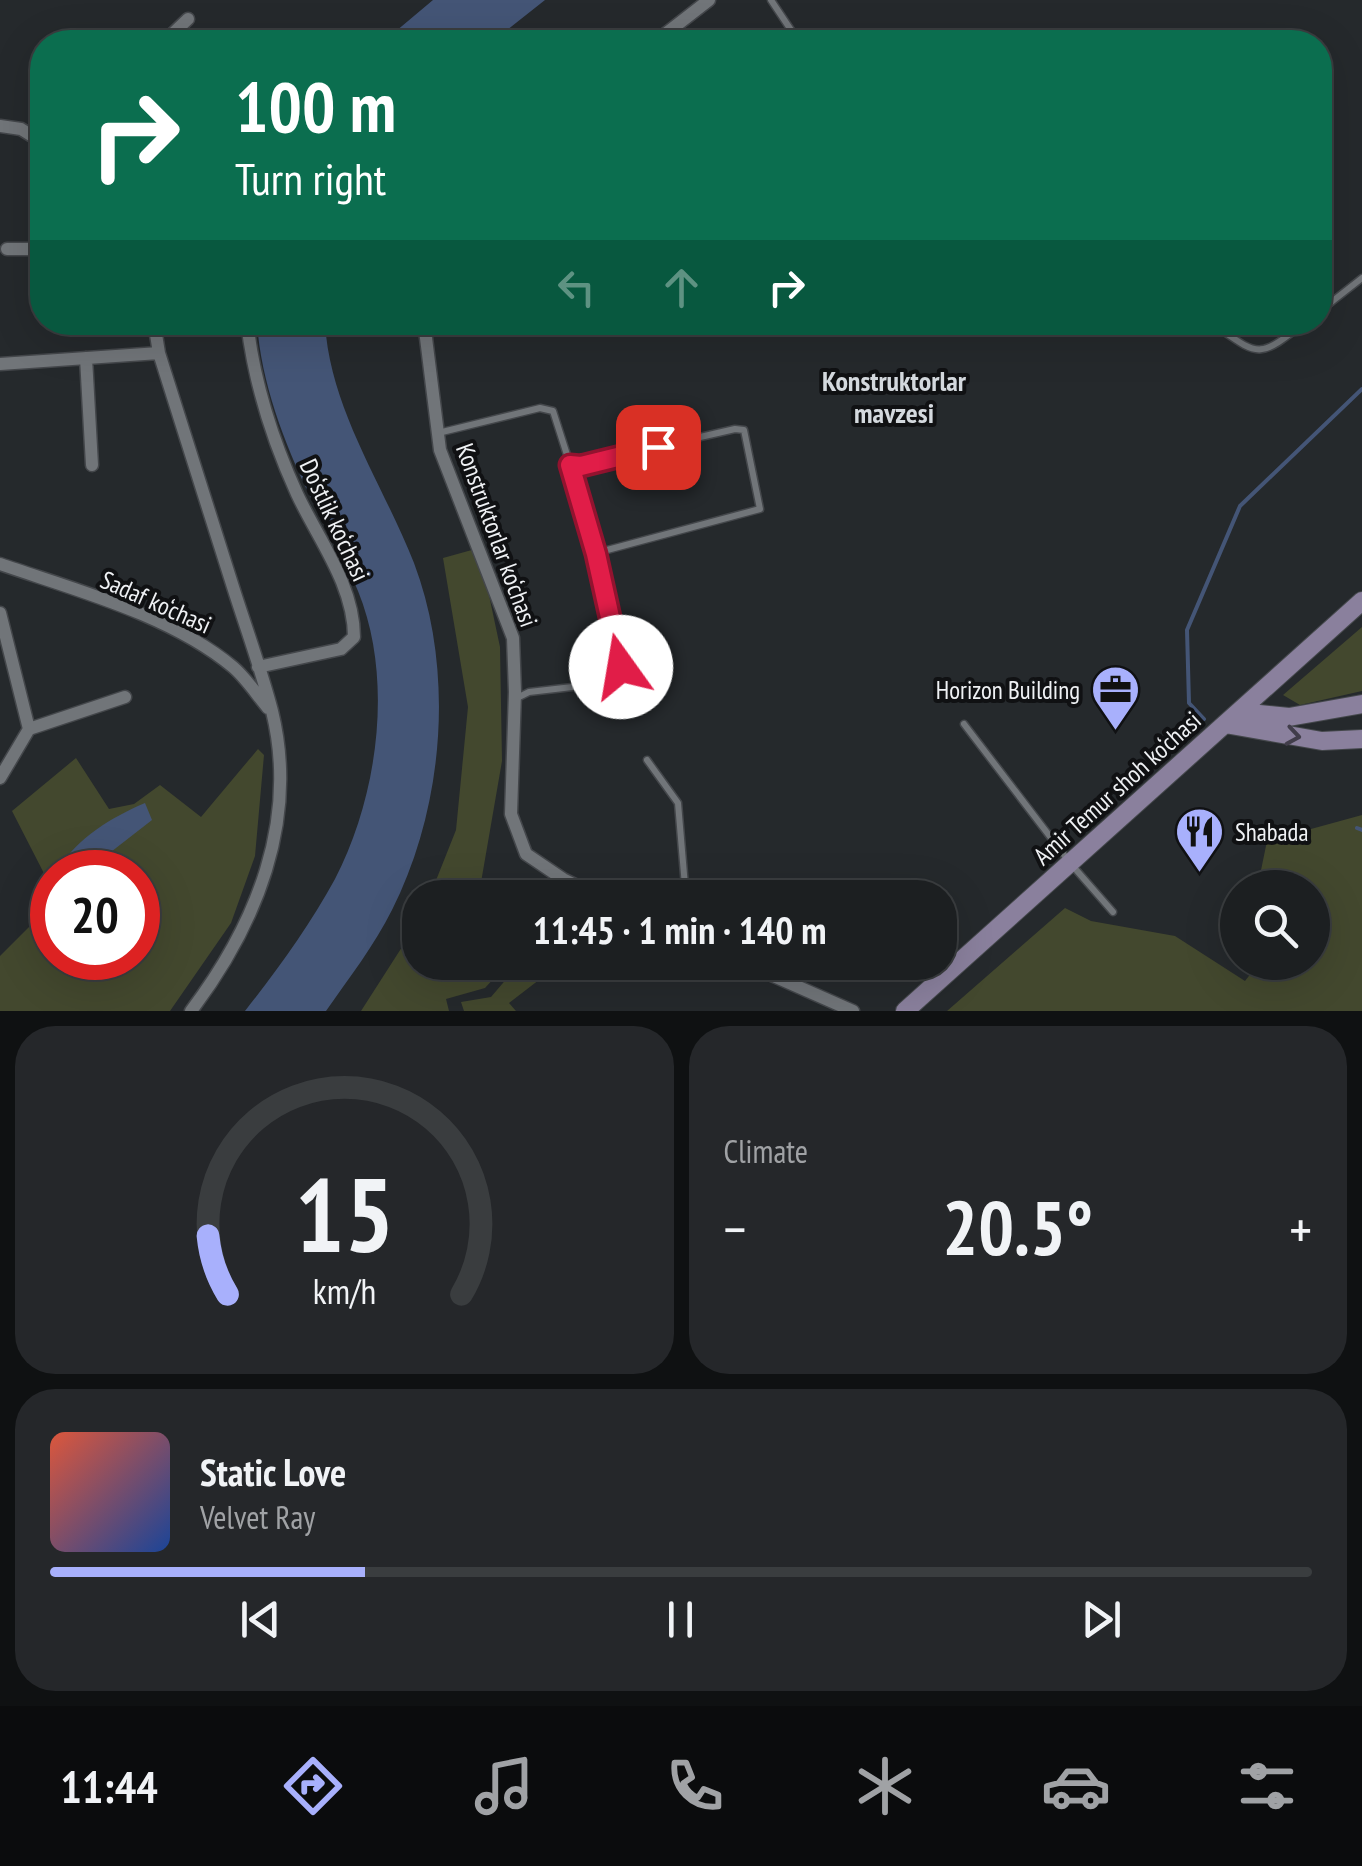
<!DOCTYPE html>
<meta charset="utf-8">
<style>
body{margin:0;font-family:"PT Sans Narrow",sans-serif;background:#25272a;color:#f1f3f6;height:100vh;display:flex;flex-direction:column;font-size:38px;white-space:nowrap}
*{box-sizing:border-box;margin:0}
p{font-size:32px;color:#a0a2a5}
.icon{flex:none;width:55px;height:55px;fill:none;stroke:currentColor;stroke-width:2;stroke-linecap:round;stroke-linejoin:round}
.map{position:relative;height:1011px;overflow:hidden}
.sheet{display:flex;flex-direction:column;gap:15px;padding:15px;background:#0f1112;flex:1}
.sheet>*{flex:none}
.guide{position:absolute;left:30px;top:30px;width:1302px;height:305px;border-radius:40px;box-shadow:0 10px 40px #0002,0 0 0 2px #3a3d3f;background:#0b6e4f;color:#fff;overflow:hidden}
.buttons{position:absolute;left:1220px;top:870px;display:grid;gap:20px}
.buttons a{display:grid;place-items:center;width:110px;height:110px;border-radius:50%;background:#1c1f21;box-shadow:0 10px 40px #0002,0 0 0 2px #3a3d3f;font-size:50px}
.speed{position:absolute;left:30px;top:850px;display:flex;gap:20px;font-size:50px;font-weight:700;text-align:center}
.speed>*{display:grid;place-content:center;width:130px;height:130px;border-radius:50%;background:#1c1f21;box-shadow:0 10px 40px #0002,0 0 0 2px #3a3d3f;line-height:1}
.speed .limit{border:15px solid #d22;background:#fff;color:#111}
.pin{position:absolute;display:grid;place-items:center;width:85px;height:85px;color:#fff;margin:-42px;border-radius:20px;box-shadow:0 5px 15px #0006}
.me{position:absolute;width:110px;margin:-55px;rotate:347deg;stroke-linejoin:round;filter:drop-shadow(0 0 8px #0008)}
.turn{display:flex;align-items:center;gap:35px;height:210px;padding:0 40px;font-size:45px}
.turn .icon{width:130px;height:130px;stroke-width:2.5}
.turn b{display:block;font-size:70px;line-height:85px}
.lanes{display:flex;align-items:center;height:95px;padding:0 40px;background:#0003;justify-content:center;gap:50px;direction:ltr}
.lanes .off{opacity:.35}
.big{font-size:75px;font-weight:600;line-height:1.1}
.sheet .tile{flex:1;display:flex;flex-direction:column;justify-content:center;gap:15px;min-width:0;padding:0 35px;border-radius:40px;background:#25272a}
.sheet .dial{align-items:center;gap:0}
.dial svg{height:260px;overflow:visible;fill:none;stroke:#3a3d3f;stroke-width:7;stroke-linecap:round;text-anchor:middle}
.dial text{fill:#f1f3f6;stroke:none}
.song{display:flex;align-items:center;gap:30px}
.cover{width:120px;height:120px;border-radius:15px;background:linear-gradient(135deg,hsl(10 70% 55%),hsl(220 70% 35%))}
.played{height:10px;border-radius:5px;background:linear-gradient(90deg,#a8b0fc 25%,#3a3d3f 25%)}
.keys{display:flex;justify-content:space-around;direction:ltr}
.heat{display:flex;justify-content:space-between;align-items:center;font-size:55px;direction:ltr}
.sheet .tiles{flex:1;display:grid;gap:15px;grid-template-columns:1fr 1fr}
.tile:last-child{grid-column:span 2}
.trip{position:absolute;left:402px;top:880px;width:555px;height:100px;border-radius:40px;background:#1c1f21;box-shadow:0 10px 40px #0002,0 0 0 2px #3a3d3f;font-weight:600;line-height:100px;text-align:center}
.tab-bar{display:flex;height:160px;justify-content:space-around;align-items:center;background:#0b0c0d;color:#a0a2a5}
.tab-bar .icon{width:70px;height:70px}
.tab-bar .current{color:#a8b0fc}
.tab-bar b{font-size:45px;color:#f1f3f6}
.map>svg:first-child{display:block}
</style>
<div class="map">
<svg width="1362" height="1011" viewBox="0 0 1362 1011">
<rect width="100%" height="100%" fill="#25292c"/>
<path fill="#43482e" d="M 479,548 L 500,647 L 502,761 L 479,894 L 484,897 L 429,898 L 456,830 L 468,707 L 443,558 Z
M 1362,627 L 1362,691 L 1300,705 L 1283,695 Z
M 258,749 L 264,755 L 255,856 L 231,923 L 170,1011 L 0,1011 L 0,956 L 52,904 L 52,958 L 138,958 L 138,872 L 52,872 L 52,889 L 12,811 L 76,758 L 109,809 L 134,804 L 160,785 L 201,817 Z
M 1362,815 L 1362,1011 L 947,1011 L 1065,908 L 1091,921 L 1175,936 L 1245,981 L 1259,963 L 1312,962 L 1312,888 L 1273,887 L 1260,875 L 1267,841 Z
M 420,919 L 420,962 L 508,963 L 485,988 L 446,999 L 449,1011 L 361,1011 Z
M 520,963 L 561,963 L 509,1003 L 516,1011 L 464,1011 L 461,1002 L 491,997 Z"/>
<path fill="#445576" d="M 433,0 L 545,0 L 492,42 L 383,42 Z
M 257,323 L 325,323 C 330,409 383,484 414,563 C 455,671 444,807 392,910 C 374,946 349,978 326,1011 L 245,1011 C 278,969 310,925 335,879 C 378,796 394,679 358,591 C 345,559 325,528 310,496 C 284,443 261,382 257,323 Z
M 145,803 L 152,820 L 98,862 L 89,872 L 61,872 L 58,869 C 79,837 110,818 145,803 Z"/>
<g fill="none" stroke-linecap="round" stroke-linejoin="round">
<path stroke="#445576" stroke-width="4" d="M 1204,719 L 1189,703 L 1187,630 L 1240,506 L 1362,389
M 1357,828 L 1362,830"/>
<defs>
<path id="lane" d="M 771,0 L 799,42
M 1320,311 L 1362,278
M 1210,322 C 1259,356 1257,361 1305,322
M 438,433 L 540,408 L 553,411 L 569,461 L 574,466 L 735,429 L 744,430 L 760,509 L 596,553 L 623,674 L 616,682 L 529,692 L 517,698
M 571,466 L 596,553
M 964,724 L 1071,864 L 1113,912
M 647,760 L 678,803 L 686,898"/>
<path id="street" d="M 164,42 L 188,19
M 655,42 L 709,0
M 0,126 L 21,129 L 42,142
M 7,249 L 42,249
M 154,322 L 159,353 C 184,431 208,509 233,587 C 246,628 261,669 272,711 C 299,821 256,925 191,1011
M 247,322 C 254,383 272,439 297,494 C 318,539 354,585 354,637 L 341,649 L 258,667
M 424,322 L 440,450 L 513,638 L 515,692 L 511,814 L 526,854 L 563,879 L 601,898
M 86,358 L 92,465
M 0,364 L 159,353
M 0,564 C 75,590 171,615 233,667 C 246,678 257,695 268,708
M 0,613 L 29,729
M 0,778 L 29,729 L 125,697
M 742,962 L 853,1011"/>
<path id="secondary" d="M 1240,712 L 1289,717 L 1362,704
M 1225,724 L 1322,741 L 1362,739
M 905,1011 L 1362,601"/>
</defs>
<use href="#lane" stroke="#44474b" stroke-width="9"/>
<use href="#street" stroke="#44474b" stroke-width="15"/>
<use href="#secondary" stroke="#44474b" stroke-width="20"/>
<use href="#lane" stroke="#717579" stroke-width="6"/>
<use href="#street" stroke="#717579" stroke-width="12"/>
<use href="#secondary" stroke="#8a809d" stroke-width="18"/>
</g>
<defs><path id="oneway-chevron" d="M-2-3.5L2.5 0L-2 3.5" fill="none" stroke-width="1.6" stroke-linecap="round" stroke-linejoin="round" transform="scale(2.5)"/></defs>
<use stroke="#413d4a" href="#oneway-chevron" transform="translate(1293 736) rotate(9)"/>
<g fill="none" stroke-linecap="round" stroke-linejoin="round">
<defs>
<path id="route" d="M 621,667 L 596,554 L 570,465 L 581,466 L 658,447"/>
</defs>
<use href="#route" stroke="#92132f" stroke-width="25"/>
<use href="#route" stroke="#e11d48" stroke-width="18"/>
</g>
<defs>
<symbol id="office-pin" viewBox="-11 -11 22 30"><path d="M0 17L-7.5 6A9.5 9.5 0 1 1 7.5 6Z" fill="#a8b0fc" stroke="#101113"/><path d="M-6-3h4V-5.5h4V-3h4V5H-6ZM-1-4.5V-3h2v-1.5ZM-6 0V1H6V0Z" fill="#111"/></symbol>
<symbol id="restaurant-pin" viewBox="-11 -11 22 30"><path d="M0 17L-7.5 6A9.5 9.5 0 1 1 7.5 6Z" fill="#a8b0fc" stroke="#101113"/><path d="M-5-6h1v4h1v-4h1v4h1v-4h1v5L-1.5 .5V6h-2V.5L-5-1ZM5-6V6H3V1.5H1.5Q1.5-4 5-6Z" fill="#111"/></symbol>
</defs>
<g fill-rule="evenodd">
<use href="#office-pin" x="1088" y="662" width="55" height="75"/>
<use href="#restaurant-pin" x="1172" y="804" width="55" height="75"/>
</g>
<g text-anchor="middle" stroke-width="8" stroke-linejoin="round" paint-order="stroke">
<g font-size="25" fill="#eff1f4" stroke="#101113">
<text transform="translate(335 520) rotate(65)" y="9">Do‘stlik ko‘chasi</text>
<text transform="translate(497 535) rotate(70)" y="9">Konstruktorlar ko‘chasi</text>
<text transform="translate(156 602) rotate(24)" y="9">Sadaf ko‘chasi</text>
<text transform="translate(1117 788) rotate(-42)" y="9">Amir Temur shoh ko‘chasi</text>
</g>
<g font-size="25" fill="#eff1f4" stroke="#101113" text-anchor="end">
<text x="1080" y="699">Horizon Building</text>
<text x="1235" y="841" text-anchor="start">Shabada</text>
</g>
<g font-size="28" font-weight="bold" fill="#d4d9de" stroke="#101113">
<text x="894" y="391">Konstruktorlar<tspan x="894" dy="32">mavzesi</tspan></text>
</g>
</g>
</svg>
<div class="buttons">
<a><svg class="icon" aria-label="search" viewBox="0 0 24 24"><circle cx="10" cy="10" r="6"/><path d="M15 15l6 6"/></svg></a>
</div>
<div class="speed"><div class="limit">20</div></div>
<div class="pin" style="left:658px;top:447px;background:#d93025"><svg class="icon" aria-label="arrive" viewBox="0 0 24 24"><path d="M6 21V4h12l-3 4 3 4H6"/></svg></div>
<svg class="me" style="left:621px;top:667px" viewBox="-20 -20 40 40"><circle r="19" fill="#fff"/><path d="M0-13L10 11 0 6-10 11z" fill="#e11d48"/></svg>
<div class="trip">11:45 · 1 min · 140 m</div>
<div class="guide">
<div class="turn"><svg class="icon" aria-label="right" viewBox="0 0 24 24"><path d="M7 20v-9h11M14 6l5 5-5 5"/></svg><div><b>100 m</b>Turn right</div></div>
<div class="lanes"><svg class="icon off" aria-label="left" viewBox="0 0 24 24"><path d="M17 20v-9H6M10 6l-5 5 5 5"/></svg><svg class="icon off" aria-label="ahead" viewBox="0 0 24 24"><path d="M12 20V5M6 11l6-6 6 6"/></svg><svg class="icon" aria-label="right" viewBox="0 0 24 24"><path d="M7 20v-9h11M14 6l5 5-5 5"/></svg></div>
</div>
</div>
<section class="sheet">
<div class="tiles">
<div class="tile dial"><svg viewBox="0 0 100 80">
<path d="M14 69A42 42 0 1 1 86 69"/>
<path d="M14 69A42 42 0 0 1 8 51" stroke="#a8b0fc"/>
<text x="50" y="56" font-size="32" font-weight="700">15</text>
<text x="50" y="72" font-size="11">km/h</text>
</svg></div>
<div class="tile"><p>Climate</p>
<div class="heat"><a>−</a><b class="big">20.5°</b><a>+</a></div>
</div>
<div class="tile">
<div class="song"><i class="cover"></i><div><b>Static Love</b><p>Velvet Ray</p></div></div>
<div class="played"></div>
<div class="keys"><svg class="icon" aria-label="previous" viewBox="0 0 24 24"><path d="M18 5L8 12l10 7zM5 5v14"/></svg><svg class="icon" aria-label="pause" viewBox="0 0 24 24"><path d="M8 5v14M16 5v14"/></svg><svg class="icon" aria-label="next" viewBox="0 0 24 24"><path d="M6 5l10 7-10 7zM19 5v14"/></svg></div>
</div>
</div>
</section>
<nav class="tab-bar">
<b>11:44</b>
<svg class="icon current" aria-label="directions" viewBox="0 0 24 24"><path d="M12 3l9 9-9 9-9-9zM9 14v-3h6M13 9l2 2-2 2"/></svg>
<svg class="icon" aria-label="music" viewBox="0 0 24 24"><path d="M9 18V5l10-2v13"/><circle cx="6" cy="18" r="3"/><circle cx="16" cy="16" r="3"/></svg>
<svg class="icon" aria-label="phone" viewBox="0 0 24 24"><path d="M5 4h4l2 5-3 2q2 4 5 5l2-3 5 2v4C11 20 4 13 5 4z"/></svg>
<svg class="icon" aria-label="climate" viewBox="0 0 24 24"><path d="M12 3v18M4 7l16 10M4 17L20 7"/></svg>
<svg class="icon" aria-label="car" viewBox="0 0 24 24"><path d="M5 17H2v-5l4-1 3-4h7l3 4 3 1v5h-3M9 17h6M6 11h13"/><circle cx="7" cy="17" r="2"/><circle cx="17" cy="17" r="2"/></svg>
<svg class="icon" aria-label="filters" viewBox="0 0 24 24"><path d="M4 7h16M4 17h16"/><circle cx="9" cy="7" r="2"/><circle cx="15" cy="17" r="2"/></svg>
</nav>
